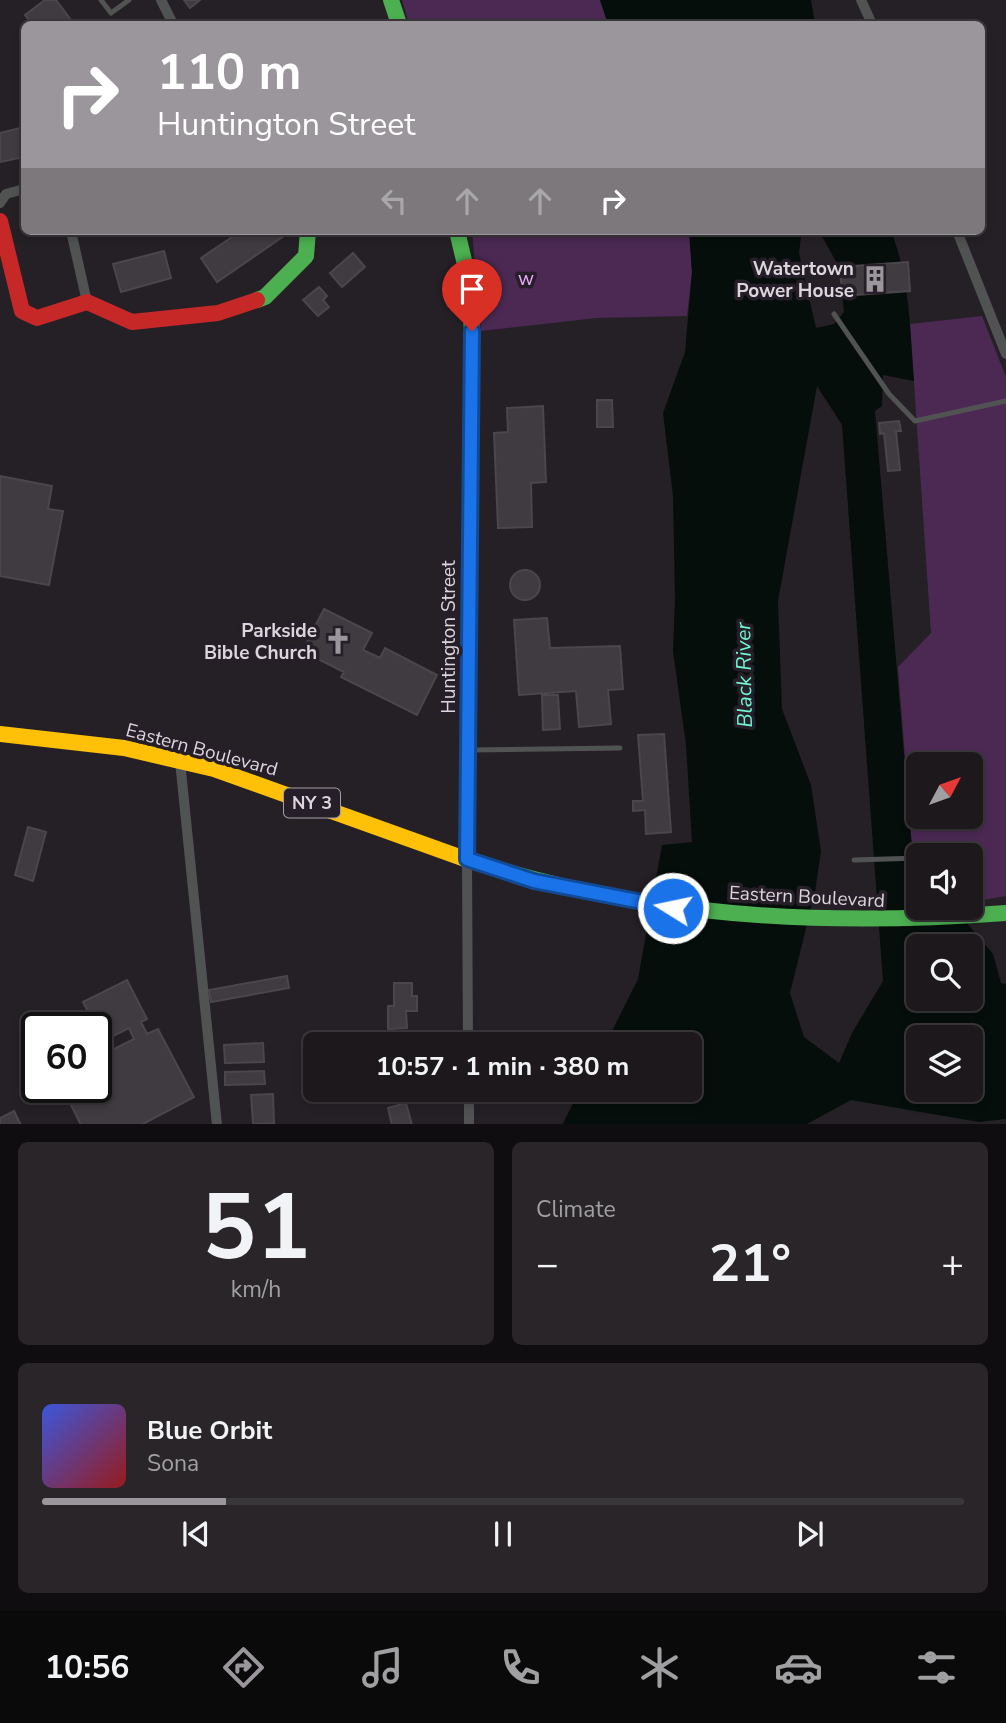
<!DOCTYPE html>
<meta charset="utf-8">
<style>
body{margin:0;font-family:"Nunito Sans",sans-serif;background:#292529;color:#f1f3f6;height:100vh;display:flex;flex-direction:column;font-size:26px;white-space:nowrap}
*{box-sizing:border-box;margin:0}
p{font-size:23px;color:#a0a0a3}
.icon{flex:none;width:38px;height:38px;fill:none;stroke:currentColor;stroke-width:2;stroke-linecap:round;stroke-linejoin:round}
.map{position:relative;height:1124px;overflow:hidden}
.sheet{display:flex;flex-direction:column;gap:18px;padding:18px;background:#0f0d0f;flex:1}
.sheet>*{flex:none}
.guide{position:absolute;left:21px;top:21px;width:964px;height:214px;border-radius:10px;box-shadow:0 4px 10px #0003,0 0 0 2px #3a373b;background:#9b969c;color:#fff;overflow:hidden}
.needle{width:46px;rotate:49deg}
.buttons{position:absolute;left:906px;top:752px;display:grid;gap:14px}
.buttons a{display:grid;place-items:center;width:77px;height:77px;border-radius:10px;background:#1c181c;box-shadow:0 4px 10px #0003,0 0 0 2px #3a373b;font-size:35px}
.speed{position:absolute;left:21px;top:1012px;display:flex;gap:14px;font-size:35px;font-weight:700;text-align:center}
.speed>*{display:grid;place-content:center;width:91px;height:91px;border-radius:50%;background:#1c181c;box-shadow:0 4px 10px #0003,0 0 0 2px #3a373b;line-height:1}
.speed .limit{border:4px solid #111;border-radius:10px;background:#fff;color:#111}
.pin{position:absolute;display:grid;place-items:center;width:60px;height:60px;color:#fff;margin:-72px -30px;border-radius:50% 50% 50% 0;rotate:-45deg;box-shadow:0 0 7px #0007}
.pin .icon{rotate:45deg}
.me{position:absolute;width:77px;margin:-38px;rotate:280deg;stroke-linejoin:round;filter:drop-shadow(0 0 5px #0008)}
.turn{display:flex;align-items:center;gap:24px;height:147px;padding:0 21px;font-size:32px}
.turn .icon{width:91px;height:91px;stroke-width:2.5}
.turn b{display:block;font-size:49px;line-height:60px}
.lanes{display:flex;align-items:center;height:66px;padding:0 21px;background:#0003;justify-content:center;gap:35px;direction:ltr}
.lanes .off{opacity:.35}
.big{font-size:52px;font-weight:700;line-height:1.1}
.sheet .card{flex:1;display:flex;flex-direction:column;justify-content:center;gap:10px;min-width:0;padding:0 24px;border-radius:10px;background:#292529}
.sheet .dial{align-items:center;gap:0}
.dial b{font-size:91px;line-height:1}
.song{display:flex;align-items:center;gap:21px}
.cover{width:84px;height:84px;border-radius:10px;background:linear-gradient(135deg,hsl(230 70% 55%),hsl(0 70% 35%))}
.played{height:7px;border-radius:4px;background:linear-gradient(90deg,#9b969c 20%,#3a373b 20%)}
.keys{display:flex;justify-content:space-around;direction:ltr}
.heat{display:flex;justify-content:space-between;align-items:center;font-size:38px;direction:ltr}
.sheet .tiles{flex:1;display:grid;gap:18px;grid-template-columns:1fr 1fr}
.card:last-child{grid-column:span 2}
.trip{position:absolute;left:303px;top:1032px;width:399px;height:70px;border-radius:10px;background:#1c181c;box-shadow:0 4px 10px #0003,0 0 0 2px #3a373b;font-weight:700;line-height:70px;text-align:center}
.dock{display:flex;height:112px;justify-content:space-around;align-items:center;background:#0b0a0b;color:#a0a0a3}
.dock .icon{width:49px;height:49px}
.dock .selected{color:#9b969c}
.dock b{font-size:32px;color:#f1f3f6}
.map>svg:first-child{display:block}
</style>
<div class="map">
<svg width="1006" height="1125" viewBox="0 0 1006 1125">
<rect width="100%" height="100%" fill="#252026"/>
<path fill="#4b2953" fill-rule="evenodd" d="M 402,0 L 600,0 L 608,24 L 409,24 Z
M 472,231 L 689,231 L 692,272 L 687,316 L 597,318 L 481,331 Z
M 982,316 L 1006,377 L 1006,896 L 971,902 L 971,856 L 919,856 L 919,867 L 913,860 L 898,667 L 931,633 L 910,324 ZM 919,765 L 971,765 L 971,817 L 919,817 Z"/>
<path fill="#050e0b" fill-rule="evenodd" d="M 600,0 L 811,0 L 815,24 L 608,24 Z
M 689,231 L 811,231 L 801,237 L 799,253 L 816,328 L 834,324 L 844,312 L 839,267 L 819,231 L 891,231 C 910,278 910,331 914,381 L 883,375 L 882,406 L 875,411 L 913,860 L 919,867 L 919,908 L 954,908 L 993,954 L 1001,983 L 1006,984 L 1006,1119 L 979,1122 L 851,1100 L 807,1124 L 562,1125 L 580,1090 L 690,1090 L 690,1045 L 605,1045 L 638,979 L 662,845 L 692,842 L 686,745 L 673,651 L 675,599 L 673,496 L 663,413 L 685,352 L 692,272 ZM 817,386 L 842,425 L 883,981 L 852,1033 L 839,1063 L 804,1037 L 790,993 L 815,892 L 821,851 L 811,785 L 782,709 L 778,601 ZM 919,947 L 971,947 L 971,999 L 919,999 ZM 919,1038 L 971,1038 L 971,1090 L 919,1090 Z"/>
<path fill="#3f3b40" stroke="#4b464c" stroke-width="2" d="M 45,0 L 56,0 L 74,24 L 32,24 L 25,15 Z
M 184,0 L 200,0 L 190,8 Z
M 24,127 L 24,157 L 0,162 L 0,133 Z
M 241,231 L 281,231 L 284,236 L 217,282 L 201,258 Z
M 164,251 L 171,278 L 121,292 L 113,264 Z
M 353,253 L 365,267 L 342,287 L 330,273 Z
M 908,262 L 910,291 L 842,296 L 840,267 Z
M 319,287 L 327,296 L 323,300 L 329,307 L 318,316 L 303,300 Z
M 597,400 L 612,400 L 613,427 L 597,427 Z
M 543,406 L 546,482 L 531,483 L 532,527 L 498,528 L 494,433 L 508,432 L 507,408 Z
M 899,421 L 901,431 L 896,431 L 900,470 L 888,471 L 884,433 L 880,434 L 879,423 Z
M 0,476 L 52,486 L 48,509 L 63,511 L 49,585 L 0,576 Z
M510 585a15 15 0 1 1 30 0a15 15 0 1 1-30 0Z
M 324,609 L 372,633 L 363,650 L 380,658 L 385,648 L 437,675 L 417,715 L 341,677 L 344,672 L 302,651 Z
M 547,618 L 550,648 L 620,646 L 623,689 L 608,690 L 611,724 L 579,727 L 576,691 L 519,695 L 514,620 Z
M 542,695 L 558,695 L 560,729 L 543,730 Z
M 664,734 L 671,832 L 646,834 L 645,810 L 633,811 L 633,801 L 643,801 L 638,735 Z
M 28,827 L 46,832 L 33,881 L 15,875 Z
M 287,976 L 289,988 L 211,1002 L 209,990 Z
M 127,980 L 147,1019 L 141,1022 L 147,1034 L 158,1029 L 194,1097 L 141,1125 L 81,1125 L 62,1087 L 96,1087 L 96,1058 L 134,1039 L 129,1028 L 103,1041 L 83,1002 Z
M 394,983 L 412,983 L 412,996 L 417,996 L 417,1011 L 406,1011 L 407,1028 L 388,1029 L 388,1006 L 394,1006 Z
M 263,1043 L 264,1062 L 225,1063 L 224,1045 Z
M 264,1071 L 265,1084 L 225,1085 L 225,1072 Z
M 273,1094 L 274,1123 L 253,1124 L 251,1095 Z
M 406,1103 L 412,1125 L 392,1125 L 388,1108 Z
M 14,1111 L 21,1125 L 0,1125 L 0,1118 Z"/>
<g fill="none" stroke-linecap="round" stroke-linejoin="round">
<path stroke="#515353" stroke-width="5" d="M 101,0 L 111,13 L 129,0
M 834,314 L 889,394 L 915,421 L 1006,401
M 472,750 L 620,748
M 854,860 L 919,858"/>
<path stroke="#515353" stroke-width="10" d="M 161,0 L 173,24
M 861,0 L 872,24
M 0,203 L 6,194 L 24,189
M 71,231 L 87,302
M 957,231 L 1006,354
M 180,761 L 217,1125
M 467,859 L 468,1045
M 469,1090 L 469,1125"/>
<path stroke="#4caf50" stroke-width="16" d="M 391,0 L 399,24
M 457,231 L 467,273 L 472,331 L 469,659
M 257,300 L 265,297 L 306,256 L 308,231
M 465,859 C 642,917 821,927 1006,913"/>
<path stroke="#ffc107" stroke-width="16" d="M 0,734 L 124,748 L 214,769 L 465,859
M 467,859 L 469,659"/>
<path stroke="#c62828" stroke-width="16" d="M 0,221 L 22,311 L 37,318 L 87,302 L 132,322 L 218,313 L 257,300"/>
</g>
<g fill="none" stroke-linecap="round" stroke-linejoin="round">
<defs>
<path id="route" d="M 472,331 L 467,859 L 534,881 L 673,908"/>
</defs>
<use href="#route" stroke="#114b97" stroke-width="18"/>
<use href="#route" stroke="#1a73e8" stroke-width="12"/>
</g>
<defs>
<symbol id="building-bare" viewBox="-9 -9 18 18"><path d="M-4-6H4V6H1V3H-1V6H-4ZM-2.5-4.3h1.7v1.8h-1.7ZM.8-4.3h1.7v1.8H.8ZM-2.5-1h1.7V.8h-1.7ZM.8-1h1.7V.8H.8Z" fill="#9b969c" stroke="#261e28" stroke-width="2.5" paint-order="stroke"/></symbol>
<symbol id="church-bare" viewBox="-9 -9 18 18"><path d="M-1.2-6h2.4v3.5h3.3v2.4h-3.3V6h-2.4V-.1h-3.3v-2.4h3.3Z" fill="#9b969c" stroke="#261e28" stroke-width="2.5" paint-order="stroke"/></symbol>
</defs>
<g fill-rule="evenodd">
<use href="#building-bare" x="856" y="260" width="38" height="38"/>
<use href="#church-bare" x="319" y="622" width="38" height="38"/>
</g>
<g text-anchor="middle" stroke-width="7" stroke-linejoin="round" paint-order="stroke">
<rect fill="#261e28" stroke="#a59ea6" stroke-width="2" x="284" y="788.5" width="56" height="29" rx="5"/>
<g font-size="18" font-weight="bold" fill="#dbd5dc">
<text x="312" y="809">NY 3</text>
</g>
<g font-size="19" font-weight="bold" fill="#dbd5dc" stroke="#261e28" text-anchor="end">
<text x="854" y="275">Watertown<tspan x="854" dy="22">Power House</tspan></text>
<text x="317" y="637">Parkside<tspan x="317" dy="22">Bible Church</tspan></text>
</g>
<g font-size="19" fill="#ecabfc" stroke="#261e28">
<text x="526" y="285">w</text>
</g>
<g font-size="19" fill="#dbd5dc" stroke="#261e28">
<text transform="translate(448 637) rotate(-90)" y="7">Huntington Street</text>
<text transform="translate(202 749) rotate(15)" y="7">Eastern Boulevard</text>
<text transform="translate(807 896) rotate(3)" y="7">Eastern Boulevard</text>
</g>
<g font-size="21" font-style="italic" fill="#70f6d3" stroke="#261e28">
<text transform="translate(744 675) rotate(-91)" y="7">Black River</text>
</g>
</g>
</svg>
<div class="buttons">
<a><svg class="needle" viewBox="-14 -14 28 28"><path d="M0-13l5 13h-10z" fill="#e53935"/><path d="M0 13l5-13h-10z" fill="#a0a0a3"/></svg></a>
<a><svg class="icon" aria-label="sound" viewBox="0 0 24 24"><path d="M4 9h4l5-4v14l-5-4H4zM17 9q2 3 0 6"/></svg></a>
<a><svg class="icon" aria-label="search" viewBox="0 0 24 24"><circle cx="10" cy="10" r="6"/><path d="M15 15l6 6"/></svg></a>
<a><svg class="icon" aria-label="layers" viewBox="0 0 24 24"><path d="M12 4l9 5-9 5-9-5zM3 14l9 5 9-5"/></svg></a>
</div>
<div class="speed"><div class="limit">60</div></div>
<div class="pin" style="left:472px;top:331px;background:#d93025"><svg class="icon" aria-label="arrive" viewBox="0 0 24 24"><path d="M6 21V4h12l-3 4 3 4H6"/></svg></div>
<svg class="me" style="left:673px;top:908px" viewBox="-20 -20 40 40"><circle r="17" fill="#1a73e8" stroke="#fff" stroke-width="3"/><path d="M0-11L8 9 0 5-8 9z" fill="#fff"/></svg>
<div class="trip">10:57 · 1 min · 380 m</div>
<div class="guide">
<div class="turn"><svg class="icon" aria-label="right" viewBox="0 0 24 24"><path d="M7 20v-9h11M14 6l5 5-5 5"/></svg><div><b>110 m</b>Huntington Street</div></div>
<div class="lanes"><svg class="icon off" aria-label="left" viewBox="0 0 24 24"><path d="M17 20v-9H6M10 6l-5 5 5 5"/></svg><svg class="icon off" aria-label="ahead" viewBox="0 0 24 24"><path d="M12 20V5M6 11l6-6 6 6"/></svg><svg class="icon off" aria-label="ahead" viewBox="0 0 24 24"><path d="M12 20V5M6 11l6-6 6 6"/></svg><svg class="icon" aria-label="right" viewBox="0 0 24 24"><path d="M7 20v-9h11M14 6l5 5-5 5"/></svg></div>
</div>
</div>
<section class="sheet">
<div class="tiles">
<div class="card dial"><b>51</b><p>km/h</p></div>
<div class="card"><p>Climate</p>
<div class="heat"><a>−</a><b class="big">21°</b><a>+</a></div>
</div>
<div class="card">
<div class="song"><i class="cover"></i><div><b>Blue Orbit</b><p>Sona</p></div></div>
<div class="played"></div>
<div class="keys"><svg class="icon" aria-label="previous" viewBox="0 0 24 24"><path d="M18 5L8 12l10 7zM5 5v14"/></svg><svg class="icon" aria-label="pause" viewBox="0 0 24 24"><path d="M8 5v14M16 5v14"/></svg><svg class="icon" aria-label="next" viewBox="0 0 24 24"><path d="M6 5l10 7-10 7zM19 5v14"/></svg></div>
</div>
</div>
</section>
<nav class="dock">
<b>10:56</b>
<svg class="icon selected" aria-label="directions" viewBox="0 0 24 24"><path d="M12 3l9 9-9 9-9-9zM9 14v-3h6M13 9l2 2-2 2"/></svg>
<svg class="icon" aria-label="music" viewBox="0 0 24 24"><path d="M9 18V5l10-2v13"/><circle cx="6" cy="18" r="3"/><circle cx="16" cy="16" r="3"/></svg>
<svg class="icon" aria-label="phone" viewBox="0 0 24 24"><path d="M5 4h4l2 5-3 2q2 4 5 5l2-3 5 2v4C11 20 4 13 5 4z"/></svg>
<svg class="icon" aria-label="climate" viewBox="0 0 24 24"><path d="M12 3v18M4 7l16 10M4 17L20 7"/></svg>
<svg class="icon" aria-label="car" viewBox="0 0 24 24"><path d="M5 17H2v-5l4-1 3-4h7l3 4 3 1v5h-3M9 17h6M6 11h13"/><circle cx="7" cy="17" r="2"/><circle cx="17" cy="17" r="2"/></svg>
<svg class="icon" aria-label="filters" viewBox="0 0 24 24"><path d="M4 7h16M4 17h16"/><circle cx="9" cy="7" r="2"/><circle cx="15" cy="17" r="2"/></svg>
</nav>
